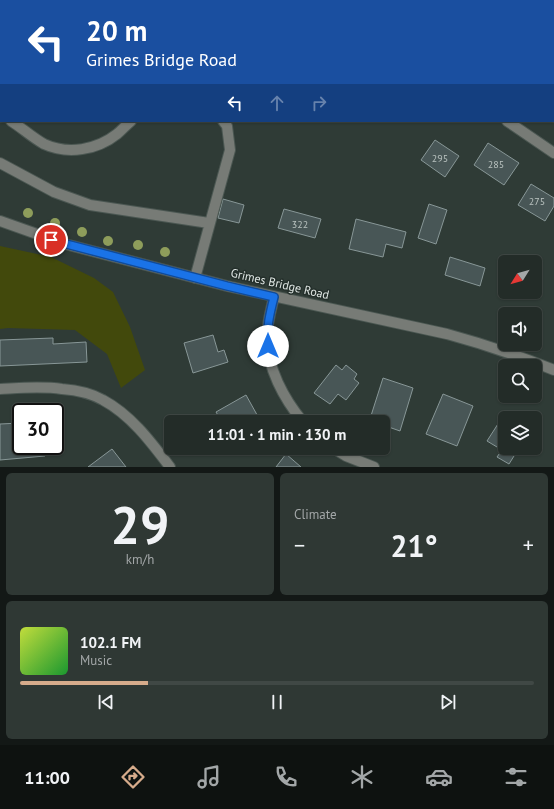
<!DOCTYPE html>
<meta charset="utf-8">
<style>
body{margin:0;font-family:"PT Sans",sans-serif;background:#2f3834;color:#f1f3f6;height:100vh;display:flex;flex-direction:column;font-size:15px;white-space:nowrap}
*{box-sizing:border-box;margin:0}
p{font-size:13px;color:#a3a7a8}
.icon{flex:none;width:22px;height:22px;fill:none;stroke:currentColor;stroke-width:2;stroke-linecap:round;stroke-linejoin:round}
.map{position:relative;height:467px;overflow:hidden}
.side{display:flex;flex-direction:column;gap:6px;padding:6px;background:#131816;flex:1}
.side>*{flex:none}
.banner{position:absolute;left:0px;top:0px;width:554px;height:122px;box-shadow:0 1px 3px #0004,0 0 0 1px #404845;background:#1a4fa0;color:#fff;overflow:hidden}
.needle{width:26px;rotate:233deg}
.buttons{position:absolute;left:498px;top:255px;display:grid;gap:8px}
.buttons a{display:grid;place-items:center;width:44px;height:44px;border-radius:6px;background:#232c28;box-shadow:0 1px 3px #0004,0 0 0 1px #404845;font-size:20px}
.speed{position:absolute;left:12px;top:403px;display:flex;gap:8px;font-size:20px;font-weight:700;text-align:center}
.speed>*{display:grid;place-content:center;width:52px;height:52px;border-radius:50%;background:#232c28;box-shadow:0 1px 3px #0004,0 0 0 1px #404845;line-height:1}
.speed .limit{border:2px solid #111;border-radius:6px;background:#fff;color:#111}
.pin{position:absolute;display:grid;place-items:center;width:34px;height:34px;color:#fff;margin:-17px;border:2px solid #fff;border-radius:50%;box-shadow:0 1px 4px #0007}
.me{position:absolute;width:44px;margin:-22px;rotate:0deg;stroke-linejoin:round;filter:drop-shadow(0 0 3px #0008)}
.turn{display:flex;align-items:center;gap:14px;height:84px;padding:0 20px;font-size:18px}
.turn .icon{width:52px;height:52px;stroke-width:2.5}
.turn b{display:block;font-size:28px;line-height:34px}
.lanes{display:flex;align-items:center;height:38px;padding:0 20px;background:#0003;justify-content:center;gap:20px;direction:ltr}
.lanes .off{opacity:.35}
.big{font-size:30px;font-weight:700;line-height:1.1}
.side .tile{flex:1;display:flex;flex-direction:column;justify-content:center;gap:6px;min-width:0;padding:0 14px;border-radius:6px;background:#2f3834}
.side .dial{align-items:center;gap:0}
.dial b{font-size:52px;line-height:1}
.song{display:flex;align-items:center;gap:12px}
.cover{width:48px;height:48px;border-radius:6px;background:linear-gradient(135deg,hsl(70 70% 55%),hsl(130 70% 35%))}
.played{height:4px;border-radius:2px;background:linear-gradient(90deg,#d6ab8b 25%,#404845 25%)}
.keys{display:flex;justify-content:space-around;direction:ltr}
.heat{display:flex;justify-content:space-between;align-items:center;font-size:22px;direction:ltr}
.side .tiles{flex:1;display:grid;gap:6px;grid-template-columns:1fr 1fr}
.tile:last-child{grid-column:span 2}
.trip{position:absolute;left:164px;top:415px;width:226px;height:40px;border-radius:6px;background:#232c28;box-shadow:0 1px 3px #0004,0 0 0 1px #404845;font-weight:700;line-height:40px;text-align:center}
.tabs{display:flex;height:64px;justify-content:space-around;align-items:center;background:#0e1210;color:#a3a7a8}
.tabs .icon{width:28px;height:28px}
.tabs .selected{color:#d6ab8b}
.tabs b{font-size:18px;color:#f1f3f6}
.map>svg:first-child{display:block}
</style>
<div class="map">
<svg width="554" height="467" viewBox="0 0 554 467">
<rect width="100%" height="100%" fill="#2f3b36"/>
<path fill="#42490c" d="M 0,246 L 51,257 L 94,278 L 113,292 L 130,327 L 145,370 L 121,388 L 107,354 L 75,330 L 8,328 L 0,329 Z"/>
<path fill="#485656" stroke="#889797" d="M 435,140 L 459,156 L 445,177 L 421,160 Z
M 488,143 L 519,163 L 504,185 L 474,165 Z
M 531,184 L 554,198 L 554,206 L 545,221 L 518,205 Z
M 223,199 L 244,205 L 239,223 L 218,218 Z
M 429,204 L 447,210 L 436,244 L 418,238 Z
M 284,209 L 321,219 L 315,238 L 278,228 Z
M 356,219 L 406,232 L 402,248 L 386,244 L 383,257 L 349,249 Z
M 450,257 L 485,268 L 480,286 L 445,275 Z
M 213,335 L 218,352 L 224,350 L 228,362 L 193,373 L 184,343 Z
M 53,338 L 53,344 L 86,342 L 87,362 L 0,366 L 0,340 Z
M 336,365 L 342,370 L 346,365 L 357,374 L 354,379 L 359,383 L 346,400 L 338,394 L 330,404 L 314,393 Z
M 383,378 L 413,388 L 400,431 L 383,425 L 383,422 L 369,422 Z
M 443,394 L 473,406 L 457,446 L 426,434 Z
M 246,395 L 261,422 L 222,422 L 216,412 Z
M 505,413 L 505,448 L 519,448 L 509,464 L 497,457 L 502,450 L 487,441 Z
M 21,423 L 21,446 L 44,446 L 45,456 L 0,460 L 0,424 Z
M 112,449 L 126,467 L 88,467 Z
M 286,454 L 301,467 L 276,467 Z"/>
<g fill="none" stroke-linecap="round" stroke-linejoin="round">
<defs>
<path id="minor" d="M 32,1 L 37,0
M 54,1 L 57,0
M 0,8 L 1,8
M 0,30 L 1,29
M 0,113 L 1,114
M 11,121 C 22,128 33,138 44,144 C 68,155 97,150 117,134 C 122,130 126,125 131,121
M 507,121 L 554,153
M 0,163 L 54,192 L 90,205 L 209,223
M 0,221 L 65,244 L 227,286 L 447,334 C 484,344 519,356 554,370
M 195,278 L 230,150 L 227,126 L 223,121
M 274,297 C 271,310 267,323 267,337 C 267,368 284,399 303,422
M 0,389 C 20,388 41,386 62,389 C 75,390 91,393 103,400 C 131,415 151,442 170,467
M 333,448 L 346,456 L 374,467"/>
</defs>
<use href="#minor" stroke="#4b5752" stroke-width="12"/>
<use href="#minor" stroke="#777b76" stroke-width="10"/>
</g>
<g fill="#8e9d5b">
<circle cx="28" cy="213" r="5"/>
<circle cx="55" cy="223" r="5"/>
<circle cx="82" cy="232" r="5"/>
<circle cx="108" cy="241" r="5"/>
<circle cx="138" cy="245" r="5"/>
<circle cx="165" cy="252" r="5"/>
</g>
<g fill="none" stroke-linecap="round" stroke-linejoin="round">
<defs>
<path id="route" d="M 51,240 L 227,286 L 274,297 C 270,313 266,329 268,346"/>
</defs>
<use href="#route" stroke="#114b97" stroke-width="10"/>
<use href="#route" stroke="#1a73e8" stroke-width="7"/>
</g>
<g text-anchor="middle" stroke-width="3" stroke-linejoin="round" paint-order="stroke">
<g font-size="10" fill="#bac3c0">
<text x="440" y="162">295</text>
<text x="496" y="168">285</text>
<text x="537" y="205">275</text>
<text x="300" y="228">322</text>
</g>
<g font-size="12" fill="#e0e7e4" stroke="#25302c">
<text transform="translate(280 284) rotate(13)" y="4">Grimes Bridge Road</text>
</g>
</g>
</svg>
<div class="buttons">
<a><svg class="needle" viewBox="-14 -14 28 28"><path d="M0-13l5 13h-10z" fill="#e53935"/><path d="M0 13l5-13h-10z" fill="#a3a7a8"/></svg></a>
<a><svg class="icon" aria-label="sound" viewBox="0 0 24 24"><path d="M4 9h4l5-4v14l-5-4H4zM17 9q2 3 0 6"/></svg></a>
<a><svg class="icon" aria-label="search" viewBox="0 0 24 24"><circle cx="10" cy="10" r="6"/><path d="M15 15l6 6"/></svg></a>
<a><svg class="icon" aria-label="layers" viewBox="0 0 24 24"><path d="M12 4l9 5-9 5-9-5zM3 14l9 5 9-5"/></svg></a>
</div>
<div class="speed"><div class="limit">30</div></div>
<div class="pin" style="left:51px;top:240px;background:#d93025"><svg class="icon" aria-label="arrive" viewBox="0 0 24 24"><path d="M6 21V4h12l-3 4 3 4H6"/></svg></div>
<svg class="me" style="left:268px;top:346px" viewBox="-20 -20 40 40"><circle r="19" fill="#fff"/><path d="M0-13L10 11 0 6-10 11z" fill="#1a73e8"/></svg>
<div class="trip">11:01 · 1 min · 130 m</div>
<div class="banner">
<div class="turn"><svg class="icon" aria-label="left" viewBox="0 0 24 24"><path d="M17 20v-9H6M10 6l-5 5 5 5"/></svg><div><b>20 m</b>Grimes Bridge Road</div></div>
<div class="lanes"><svg class="icon" aria-label="left" viewBox="0 0 24 24"><path d="M17 20v-9H6M10 6l-5 5 5 5"/></svg><svg class="icon off" aria-label="ahead" viewBox="0 0 24 24"><path d="M12 20V5M6 11l6-6 6 6"/></svg><svg class="icon off" aria-label="right" viewBox="0 0 24 24"><path d="M7 20v-9h11M14 6l5 5-5 5"/></svg></div>
</div>
</div>
<section class="side">
<div class="tiles">
<div class="tile dial"><b>29</b><p>km/h</p></div>
<div class="tile"><p>Climate</p>
<div class="heat"><a>−</a><b class="big">21°</b><a>+</a></div>
</div>
<div class="tile">
<div class="song"><i class="cover"></i><div><b>102.1 FM</b><p>Music</p></div></div>
<div class="played"></div>
<div class="keys"><svg class="icon" aria-label="previous" viewBox="0 0 24 24"><path d="M18 5L8 12l10 7zM5 5v14"/></svg><svg class="icon" aria-label="pause" viewBox="0 0 24 24"><path d="M8 5v14M16 5v14"/></svg><svg class="icon" aria-label="next" viewBox="0 0 24 24"><path d="M6 5l10 7-10 7zM19 5v14"/></svg></div>
</div>
</div>
</section>
<nav class="tabs">
<b>11:00</b>
<svg class="icon selected" aria-label="directions" viewBox="0 0 24 24"><path d="M12 3l9 9-9 9-9-9zM9 14v-3h6M13 9l2 2-2 2"/></svg>
<svg class="icon" aria-label="music" viewBox="0 0 24 24"><path d="M9 18V5l10-2v13"/><circle cx="6" cy="18" r="3"/><circle cx="16" cy="16" r="3"/></svg>
<svg class="icon" aria-label="phone" viewBox="0 0 24 24"><path d="M5 4h4l2 5-3 2q2 4 5 5l2-3 5 2v4C11 20 4 13 5 4z"/></svg>
<svg class="icon" aria-label="climate" viewBox="0 0 24 24"><path d="M12 3v18M4 7l16 10M4 17L20 7"/></svg>
<svg class="icon" aria-label="car" viewBox="0 0 24 24"><path d="M5 17H2v-5l4-1 3-4h7l3 4 3 1v5h-3M9 17h6M6 11h13"/><circle cx="7" cy="17" r="2"/><circle cx="17" cy="17" r="2"/></svg>
<svg class="icon" aria-label="filters" viewBox="0 0 24 24"><path d="M4 7h16M4 17h16"/><circle cx="9" cy="7" r="2"/><circle cx="15" cy="17" r="2"/></svg>
</nav>
